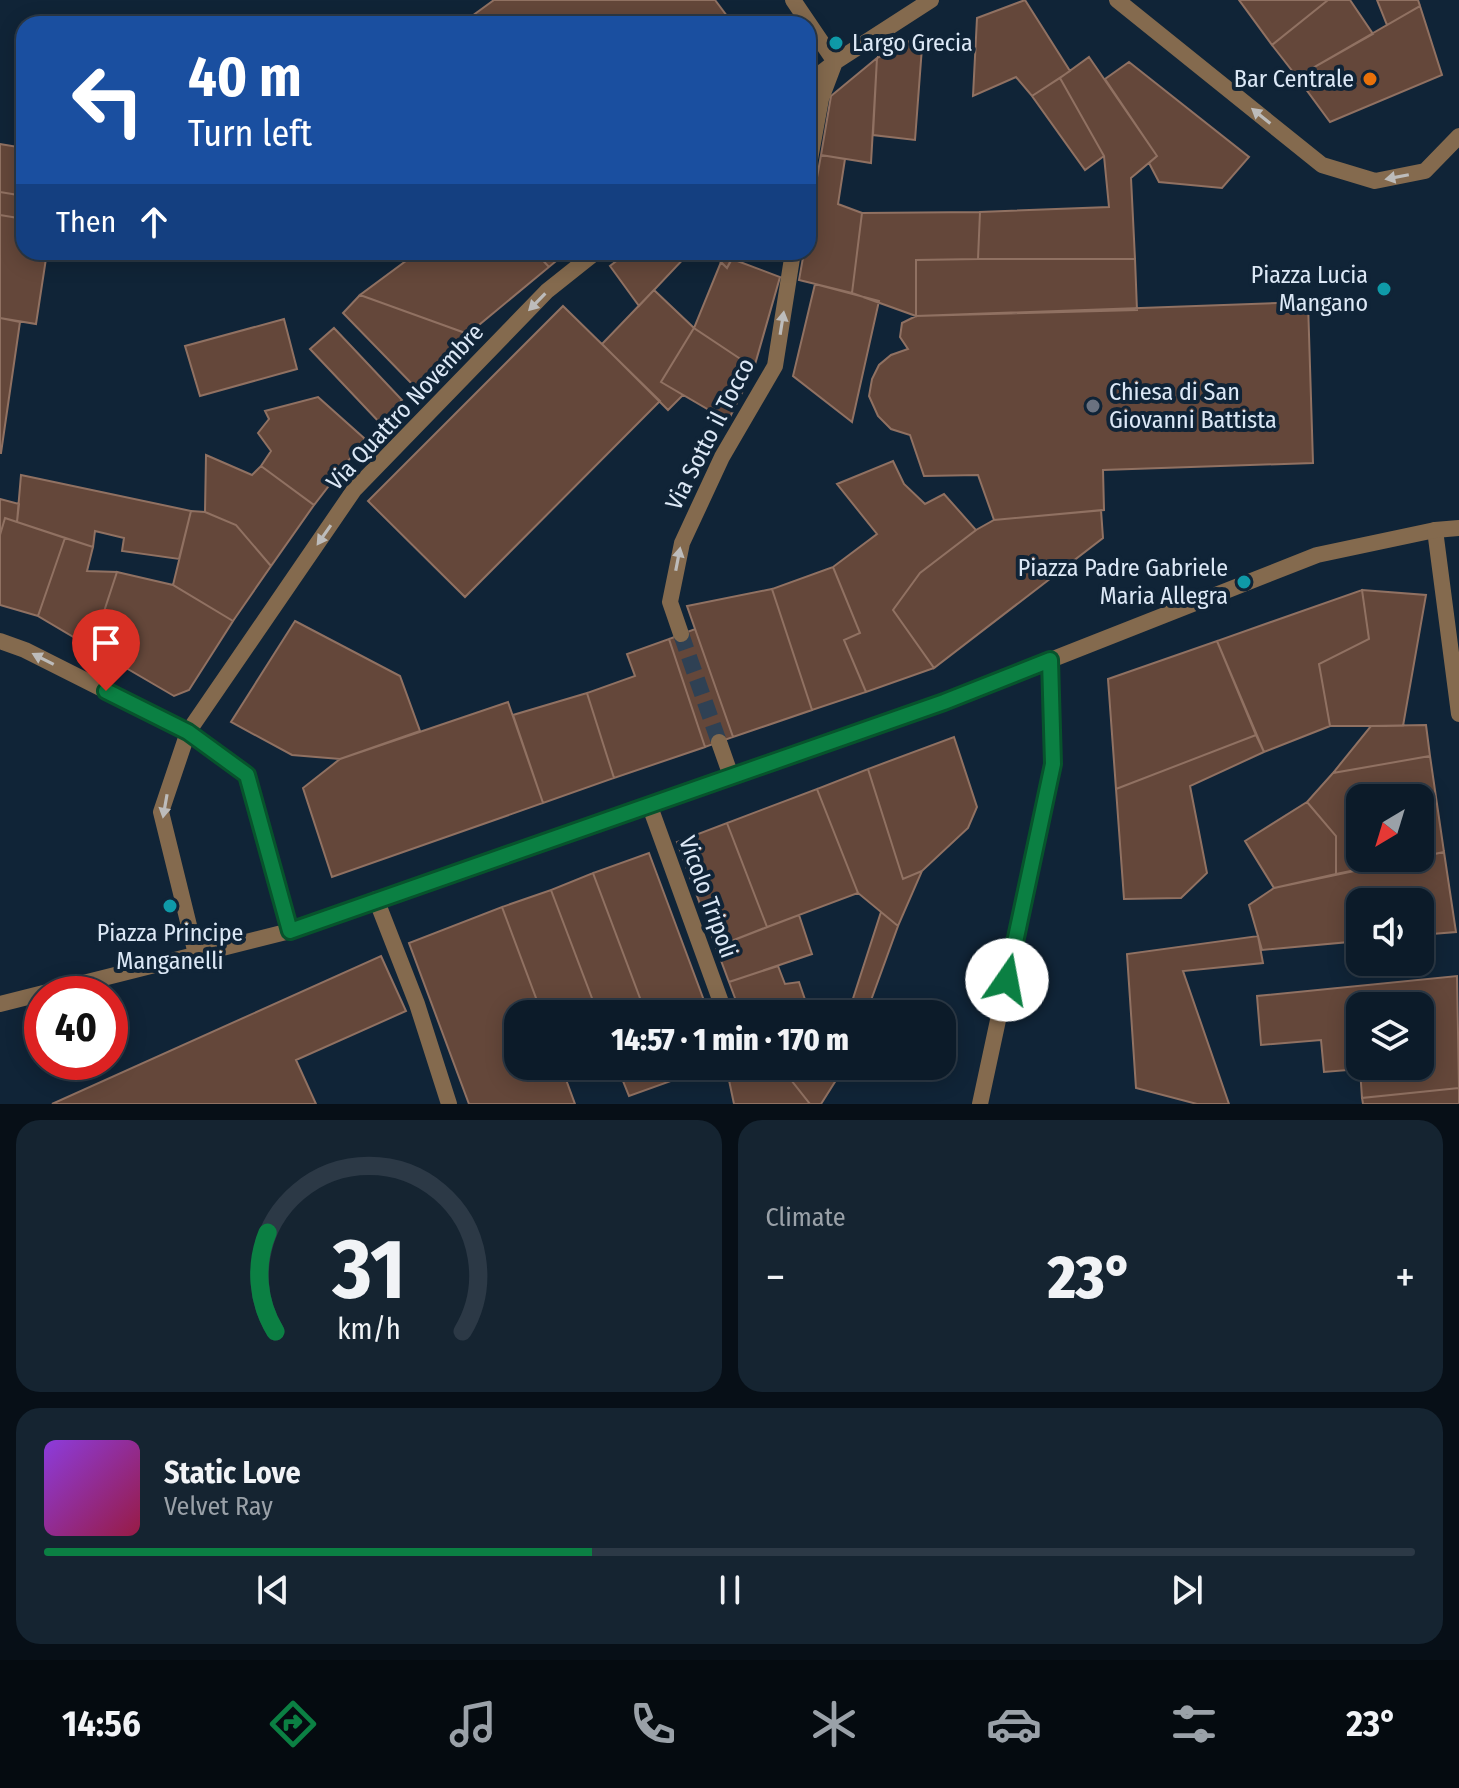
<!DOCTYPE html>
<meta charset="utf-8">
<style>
body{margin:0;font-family:"Fira Sans Condensed",sans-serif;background:#152431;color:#f1f3f6;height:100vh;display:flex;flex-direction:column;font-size:30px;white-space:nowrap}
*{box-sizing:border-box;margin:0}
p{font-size:26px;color:#9aa1a8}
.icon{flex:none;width:44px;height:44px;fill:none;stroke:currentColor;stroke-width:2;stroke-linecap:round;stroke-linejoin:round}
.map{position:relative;height:1104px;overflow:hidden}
.sheet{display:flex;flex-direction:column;gap:16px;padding:16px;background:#070f17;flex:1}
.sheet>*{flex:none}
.hud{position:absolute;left:16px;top:16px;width:800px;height:244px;border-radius:24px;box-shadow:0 4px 20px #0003,0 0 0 2px #2c3946;background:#1a4fa0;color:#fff;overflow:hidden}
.needle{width:52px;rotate:218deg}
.controls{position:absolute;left:1346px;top:784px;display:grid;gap:16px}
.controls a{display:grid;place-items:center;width:88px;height:88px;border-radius:16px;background:#0c1b29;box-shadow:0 4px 20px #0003,0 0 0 2px #2c3946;font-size:40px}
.speed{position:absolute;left:24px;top:976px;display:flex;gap:16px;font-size:40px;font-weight:700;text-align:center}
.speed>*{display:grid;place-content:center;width:104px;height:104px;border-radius:50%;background:#0c1b29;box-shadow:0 4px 20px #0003,0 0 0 2px #2c3946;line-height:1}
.speed .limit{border:12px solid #d22;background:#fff;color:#111}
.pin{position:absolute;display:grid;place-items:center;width:68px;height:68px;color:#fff;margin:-82px -34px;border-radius:50% 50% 50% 0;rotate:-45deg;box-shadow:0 0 8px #0007}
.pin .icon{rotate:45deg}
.me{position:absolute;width:88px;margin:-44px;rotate:12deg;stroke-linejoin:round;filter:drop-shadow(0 0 6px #0008)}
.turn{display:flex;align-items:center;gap:28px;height:168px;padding:0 40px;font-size:36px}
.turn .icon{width:104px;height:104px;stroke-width:2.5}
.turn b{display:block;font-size:56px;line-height:68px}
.then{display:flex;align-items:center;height:76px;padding:0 40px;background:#0003;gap:16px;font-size:30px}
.big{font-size:60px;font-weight:800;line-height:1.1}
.sheet .tile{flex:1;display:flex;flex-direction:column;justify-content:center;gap:12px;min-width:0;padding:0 28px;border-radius:24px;background:#152431}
.sheet .dial{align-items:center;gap:0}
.dial svg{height:208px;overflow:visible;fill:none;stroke:#2c3946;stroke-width:7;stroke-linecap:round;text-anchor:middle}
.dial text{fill:#f1f3f6;stroke:none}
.song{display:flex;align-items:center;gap:24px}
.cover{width:96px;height:96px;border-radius:12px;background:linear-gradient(135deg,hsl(270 70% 55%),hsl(340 70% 35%))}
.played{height:8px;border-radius:4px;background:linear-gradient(90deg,#0b8043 40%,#2c3946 40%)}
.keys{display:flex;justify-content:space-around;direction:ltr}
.heat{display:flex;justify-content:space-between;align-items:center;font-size:44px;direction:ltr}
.sheet .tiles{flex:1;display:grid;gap:16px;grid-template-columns:1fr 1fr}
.tile:last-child{grid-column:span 2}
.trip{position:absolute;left:504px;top:1000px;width:452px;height:80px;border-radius:24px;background:#0c1b29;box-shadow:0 4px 20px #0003,0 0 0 2px #2c3946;font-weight:800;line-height:80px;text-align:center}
.menu{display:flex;height:128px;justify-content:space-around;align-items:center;background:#050b10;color:#9aa1a8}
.menu .icon{width:56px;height:56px}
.menu .selected{color:#0b8043}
.menu b{font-size:36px;color:#f1f3f6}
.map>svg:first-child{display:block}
</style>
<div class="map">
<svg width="1459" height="1104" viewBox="0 0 1459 1104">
<rect width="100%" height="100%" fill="#102437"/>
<path fill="#64473a" stroke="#907162" stroke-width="2" fill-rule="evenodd" d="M 494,0 L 715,0 L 733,24 L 461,24 Z
M 1025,0 L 1070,71 L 1032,96 L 1016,77 L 973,96 L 977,18 Z
M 1239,0 L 1328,0 L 1272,45 Z
M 1328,0 L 1350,0 L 1373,34 L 1297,77 L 1272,45 Z
M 1377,0 L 1418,0 L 1420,6 L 1387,25 Z
M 1420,6 L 1442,75 L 1330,122 L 1297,77 Z
M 923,34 L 915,140 L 873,135 L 877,58 Z
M 1089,57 L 1157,156 L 1131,178 L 1135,259 L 978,259 L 980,212 L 1109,207 L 1104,156 L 1060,78 Z
M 877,58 L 871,163 L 821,155 L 831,96 Z
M 1129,62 L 1249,157 L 1222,188 L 1159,182 L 1149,163 L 1157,156 L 1105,79 Z
M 1060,78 L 1104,156 L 1085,170 L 1032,96 Z
M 0,144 L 24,148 L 24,196 L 0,192 Z
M 821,155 L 845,159 L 838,204 L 862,213 L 852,293 L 799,280 L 804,252 L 808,252 L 808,228 Z
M 0,192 L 24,196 L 24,219 L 0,215 Z
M 980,212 L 978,259 L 916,260 L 916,316 L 852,293 L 862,213 Z
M 0,215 L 24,219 L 24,252 L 47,252 L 36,324 L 0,318 Z
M 418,252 L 535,252 L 549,267 L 468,334 L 360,295 Z
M 535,252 L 567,252 L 549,267 Z
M 628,252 L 690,252 L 639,306 L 610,266 Z
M 710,252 L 735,252 L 727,268 Z
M 732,259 L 780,277 L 754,368 L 694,328 L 721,262 L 727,268 Z
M 978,259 L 1135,259 L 1137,310 L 916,316 L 916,260 Z
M 815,284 L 879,301 L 852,422 L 793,376 Z
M 654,290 L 694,328 L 661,382 L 683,395 L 668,410 L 602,344 Z
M 360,295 L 468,334 L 415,387 L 343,313 Z
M 1308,302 L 1313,463 L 1103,470 L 1104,510 L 994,520 L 978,475 L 924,476 L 910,435 L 891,429 L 878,416 L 869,396 L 872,379 L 879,365 L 891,355 L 908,349 L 900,337 L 902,323 L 916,316 Z
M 563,306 L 660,401 L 465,597 L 368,501 Z
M 0,318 L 20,322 L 1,453 L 0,453 Z
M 284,319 L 297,369 L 200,396 L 185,346 Z
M 334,328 L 402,400 L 380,423 L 310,349 Z
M 694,328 L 754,368 L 728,421 L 661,382 Z
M 318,397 L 365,439 L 314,505 L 261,466 L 271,451 L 258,433 L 269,419 L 265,411 Z
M 206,455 L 252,475 L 261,466 L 314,505 L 271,566 L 236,525 L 205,512 Z
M 893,461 L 904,484 L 925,504 L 944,494 L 976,530 L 920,573 L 893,610 L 934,668 L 866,692 L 844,640 L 860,633 L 833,567 L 877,534 L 837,484 Z
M 21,475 L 191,511 L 179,559 L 122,551 L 124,538 L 95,531 L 93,547 L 17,522 Z
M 0,499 L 19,504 L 17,522 L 5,518 L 0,535 Z
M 1101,510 L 1103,538 L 934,668 L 893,610 L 920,573 L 976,530 L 994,520 Z
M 191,511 L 205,512 L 236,525 L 271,566 L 233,621 L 173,585 Z
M 5,518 L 65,538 L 38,616 L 0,605 L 0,535 Z
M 65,538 L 93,547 L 87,571 L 117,572 L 92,648 L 38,616 Z
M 833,567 L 860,633 L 844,640 L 866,692 L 812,710 L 772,589 Z
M 117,572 L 173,585 L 233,621 L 189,690 L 174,696 L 92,648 Z
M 772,589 L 812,710 L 733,737 L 687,606 Z
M 1362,590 L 1369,639 L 1319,664 L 1330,726 L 1264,752 L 1217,641 Z
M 1362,590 L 1426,595 L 1403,726 L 1330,726 L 1319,664 L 1369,639 Z
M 295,621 L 400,676 L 420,731 L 340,759 L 292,755 L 231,722 Z
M 695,629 L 733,737 L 705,747 L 669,639 Z
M 669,639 L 705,747 L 614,778 L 587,693 L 635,676 L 627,654 Z
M 1217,641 L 1256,735 L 1116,789 L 1108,679 Z
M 587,693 L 614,778 L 543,803 L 513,715 Z
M 508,702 L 543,803 L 332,877 L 303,788 L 340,759 Z
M 1426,725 L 1430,756 L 1333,773 L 1371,726 Z
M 1256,735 L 1264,752 L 1190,786 L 1207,873 L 1181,898 L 1124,899 L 1116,789 Z
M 954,737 L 977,807 L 968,828 L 922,871 L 903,879 L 868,769 Z
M 1430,756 L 1444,852 L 1420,857 L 1420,798 L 1360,798 L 1360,858 L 1414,858 L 1336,874 L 1336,836 L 1307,802 L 1333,773 Z
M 868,769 L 903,879 L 922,871 L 898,926 L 858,893 L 817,789 Z
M 817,789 L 858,893 L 767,927 L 727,823 Z
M 1307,802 L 1336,836 L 1336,874 L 1274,888 L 1245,841 Z
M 727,823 L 767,927 L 716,947 L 677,842 Z
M 1444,852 L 1456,932 L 1420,935 L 1420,902 L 1360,902 L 1360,941 L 1262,950 L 1249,905 L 1274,888 Z
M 649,853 L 709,1014 L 646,1014 L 593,873 Z
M 593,873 L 646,1014 L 598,1014 L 551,890 Z
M 551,890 L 598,1014 L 542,1014 L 502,907 Z
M 502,907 L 542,1014 L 518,1014 L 518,1066 L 561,1066 L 575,1104 L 469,1104 L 409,943 Z
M 881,912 L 898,926 L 866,1014 L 848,1014 Z
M 799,915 L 812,954 L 729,982 L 716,947 Z
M 1258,936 L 1263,963 L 1183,971 L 1229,1104 L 1197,1104 L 1136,1088 L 1127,954 Z
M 381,956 L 406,1011 L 296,1060 L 316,1104 L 52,1104 Z
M 778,966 L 785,984 L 799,982 L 810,1014 L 741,1014 L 729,982 Z
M 1457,976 L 1459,1088 L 1362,1098 L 1360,1069 L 1324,1072 L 1321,1040 L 1261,1045 L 1257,996 ZM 1360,1006 L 1420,1006 L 1420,1066 L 1360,1066 Z
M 617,1066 L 665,1066 L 671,1081 L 629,1096 Z
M 726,1066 L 780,1066 L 810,1104 L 734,1104 Z
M 780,1066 L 845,1066 L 821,1104 L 810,1104 Z
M 1459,1088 L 1459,1104 L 1363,1104 L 1362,1098 Z"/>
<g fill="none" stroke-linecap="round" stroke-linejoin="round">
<path stroke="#2f4154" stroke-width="16" stroke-dasharray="16 8" stroke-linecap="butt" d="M 681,634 L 719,742"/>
<path stroke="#846a4e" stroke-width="16" d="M 649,804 L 722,1005
M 376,899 L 417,1004 L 449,1104"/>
<path stroke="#846a4e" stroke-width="16" d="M 793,0 L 835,62 L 821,99 L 808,170
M 1117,0 L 1322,165 L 1375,181 L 1425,171 L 1459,136
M 808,83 L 835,62 L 931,0
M 1435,530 L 1459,714
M 681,634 L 670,602 L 682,543 L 722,457 L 775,366 L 793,252
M 719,742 L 731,776
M 196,954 L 161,812 L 188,732 L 354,490 L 547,291 L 596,252"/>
<path stroke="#846a4e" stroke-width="16" d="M 0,641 L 25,650 L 188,732 L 247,775 L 290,931
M 0,1004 L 290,931 L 944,702 L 1317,555 L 1435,530 L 1459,528
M 980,1104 L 1053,764 L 1050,660"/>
</g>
<defs><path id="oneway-solid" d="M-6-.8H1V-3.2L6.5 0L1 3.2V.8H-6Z" transform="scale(2)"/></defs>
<g fill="#bdbcbb">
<use href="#oneway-solid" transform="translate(1261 116) rotate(-141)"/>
<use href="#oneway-solid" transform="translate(1397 177) rotate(169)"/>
<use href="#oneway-solid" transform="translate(537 302) rotate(134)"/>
<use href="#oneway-solid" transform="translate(782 323) rotate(-81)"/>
<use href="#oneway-solid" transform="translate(324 535) rotate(125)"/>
<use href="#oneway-solid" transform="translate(678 559) rotate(-79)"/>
<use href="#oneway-solid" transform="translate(43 659) rotate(-153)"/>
<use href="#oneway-solid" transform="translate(165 806) rotate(100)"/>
</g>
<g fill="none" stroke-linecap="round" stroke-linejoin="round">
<defs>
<path id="route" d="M 106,691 L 188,732 L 247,775 L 290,931 L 944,702 L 1050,660 L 1053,764 L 1007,980"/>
</defs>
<use href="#route" stroke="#07532c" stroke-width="20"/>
<use href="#route" stroke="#0b8043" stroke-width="14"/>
</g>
<g fill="#0f9aa8" stroke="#102437" stroke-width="3">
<circle cx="836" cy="43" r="8"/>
<circle cx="1384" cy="289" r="8"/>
<circle cx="1244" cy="582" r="8"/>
<circle cx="170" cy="906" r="8"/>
</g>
<circle fill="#e8710a" stroke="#102437" stroke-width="3" cx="1370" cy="79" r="8"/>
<circle fill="#6b7280" stroke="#102437" stroke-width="3" cx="1093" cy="406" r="8"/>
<g text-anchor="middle" stroke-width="8" stroke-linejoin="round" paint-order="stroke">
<g font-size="24" fill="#dce8f6" stroke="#102437" text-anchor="end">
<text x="852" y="51" text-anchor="start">Largo Grecia</text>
<text x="1354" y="87">Bar Centrale</text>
<text x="1368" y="283">Piazza Lucia<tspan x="1368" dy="28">Mangano</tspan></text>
<text x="1109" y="400" text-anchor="start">Chiesa di San<tspan x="1109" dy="28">Giovanni Battista</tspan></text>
<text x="1228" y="576">Piazza Padre Gabriele<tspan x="1228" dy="28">Maria Allegra</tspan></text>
<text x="170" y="941" text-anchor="middle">Piazza Principe<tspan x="170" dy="28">Manganelli</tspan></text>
</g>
<g font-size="24" fill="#dce8f6" stroke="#102437">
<text transform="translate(405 407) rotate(-47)" y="8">Via Quattro Novembre</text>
<text transform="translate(710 434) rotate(-63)" y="8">Via Sotto il Tocco</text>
<text transform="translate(708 897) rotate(70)" y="8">Vicolo Tripoli</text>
</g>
</g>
</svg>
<div class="controls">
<a><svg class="needle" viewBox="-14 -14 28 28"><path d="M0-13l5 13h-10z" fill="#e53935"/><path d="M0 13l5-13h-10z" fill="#9aa1a8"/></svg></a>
<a><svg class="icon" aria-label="sound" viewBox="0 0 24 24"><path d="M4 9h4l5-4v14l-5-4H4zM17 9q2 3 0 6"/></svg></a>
<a><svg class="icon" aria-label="layers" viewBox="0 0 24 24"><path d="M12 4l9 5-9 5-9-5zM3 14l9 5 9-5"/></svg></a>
</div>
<div class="speed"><div class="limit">40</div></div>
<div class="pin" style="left:106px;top:691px;background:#d93025"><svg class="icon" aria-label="arrive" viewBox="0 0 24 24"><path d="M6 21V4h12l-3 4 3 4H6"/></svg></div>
<svg class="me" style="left:1007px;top:980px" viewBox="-20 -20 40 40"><circle r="19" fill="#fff"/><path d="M0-13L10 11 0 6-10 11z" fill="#0b8043"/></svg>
<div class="trip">14:57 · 1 min · 170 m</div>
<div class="hud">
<div class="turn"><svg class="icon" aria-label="left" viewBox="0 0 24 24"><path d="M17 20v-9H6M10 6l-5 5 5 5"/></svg><div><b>40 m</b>Turn left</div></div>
<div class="then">Then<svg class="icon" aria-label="ahead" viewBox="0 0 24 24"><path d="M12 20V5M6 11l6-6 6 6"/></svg></div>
</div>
</div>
<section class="sheet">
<div class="tiles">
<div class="tile dial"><svg viewBox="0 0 100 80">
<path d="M14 69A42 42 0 1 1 86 69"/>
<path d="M14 69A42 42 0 0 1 11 31" stroke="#0b8043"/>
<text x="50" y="56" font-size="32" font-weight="700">31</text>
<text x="50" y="72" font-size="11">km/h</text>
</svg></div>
<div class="tile"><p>Climate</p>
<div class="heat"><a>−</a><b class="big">23°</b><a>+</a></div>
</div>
<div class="tile">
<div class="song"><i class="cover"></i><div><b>Static Love</b><p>Velvet Ray</p></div></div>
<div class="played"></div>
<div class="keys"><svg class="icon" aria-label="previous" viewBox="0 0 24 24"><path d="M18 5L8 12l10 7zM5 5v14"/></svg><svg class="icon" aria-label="pause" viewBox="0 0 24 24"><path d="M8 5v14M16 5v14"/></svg><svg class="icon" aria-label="next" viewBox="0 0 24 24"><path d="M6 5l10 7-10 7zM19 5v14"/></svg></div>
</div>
</div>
</section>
<nav class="menu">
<b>14:56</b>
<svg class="icon selected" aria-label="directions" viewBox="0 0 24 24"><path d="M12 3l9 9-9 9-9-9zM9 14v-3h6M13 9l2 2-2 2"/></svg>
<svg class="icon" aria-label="music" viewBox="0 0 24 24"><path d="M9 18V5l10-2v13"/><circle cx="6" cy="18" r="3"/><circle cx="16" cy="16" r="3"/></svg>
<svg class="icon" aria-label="phone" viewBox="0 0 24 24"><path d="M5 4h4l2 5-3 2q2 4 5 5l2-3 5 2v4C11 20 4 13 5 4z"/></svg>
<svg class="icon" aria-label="climate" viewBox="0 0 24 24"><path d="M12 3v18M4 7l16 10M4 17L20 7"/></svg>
<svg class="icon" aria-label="car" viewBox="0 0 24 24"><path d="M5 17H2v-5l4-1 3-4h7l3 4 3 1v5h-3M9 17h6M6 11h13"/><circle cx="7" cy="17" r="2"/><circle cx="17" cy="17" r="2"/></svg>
<svg class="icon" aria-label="filters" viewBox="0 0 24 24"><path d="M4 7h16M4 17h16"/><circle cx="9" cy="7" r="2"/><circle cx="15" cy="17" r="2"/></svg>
<b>23°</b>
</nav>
